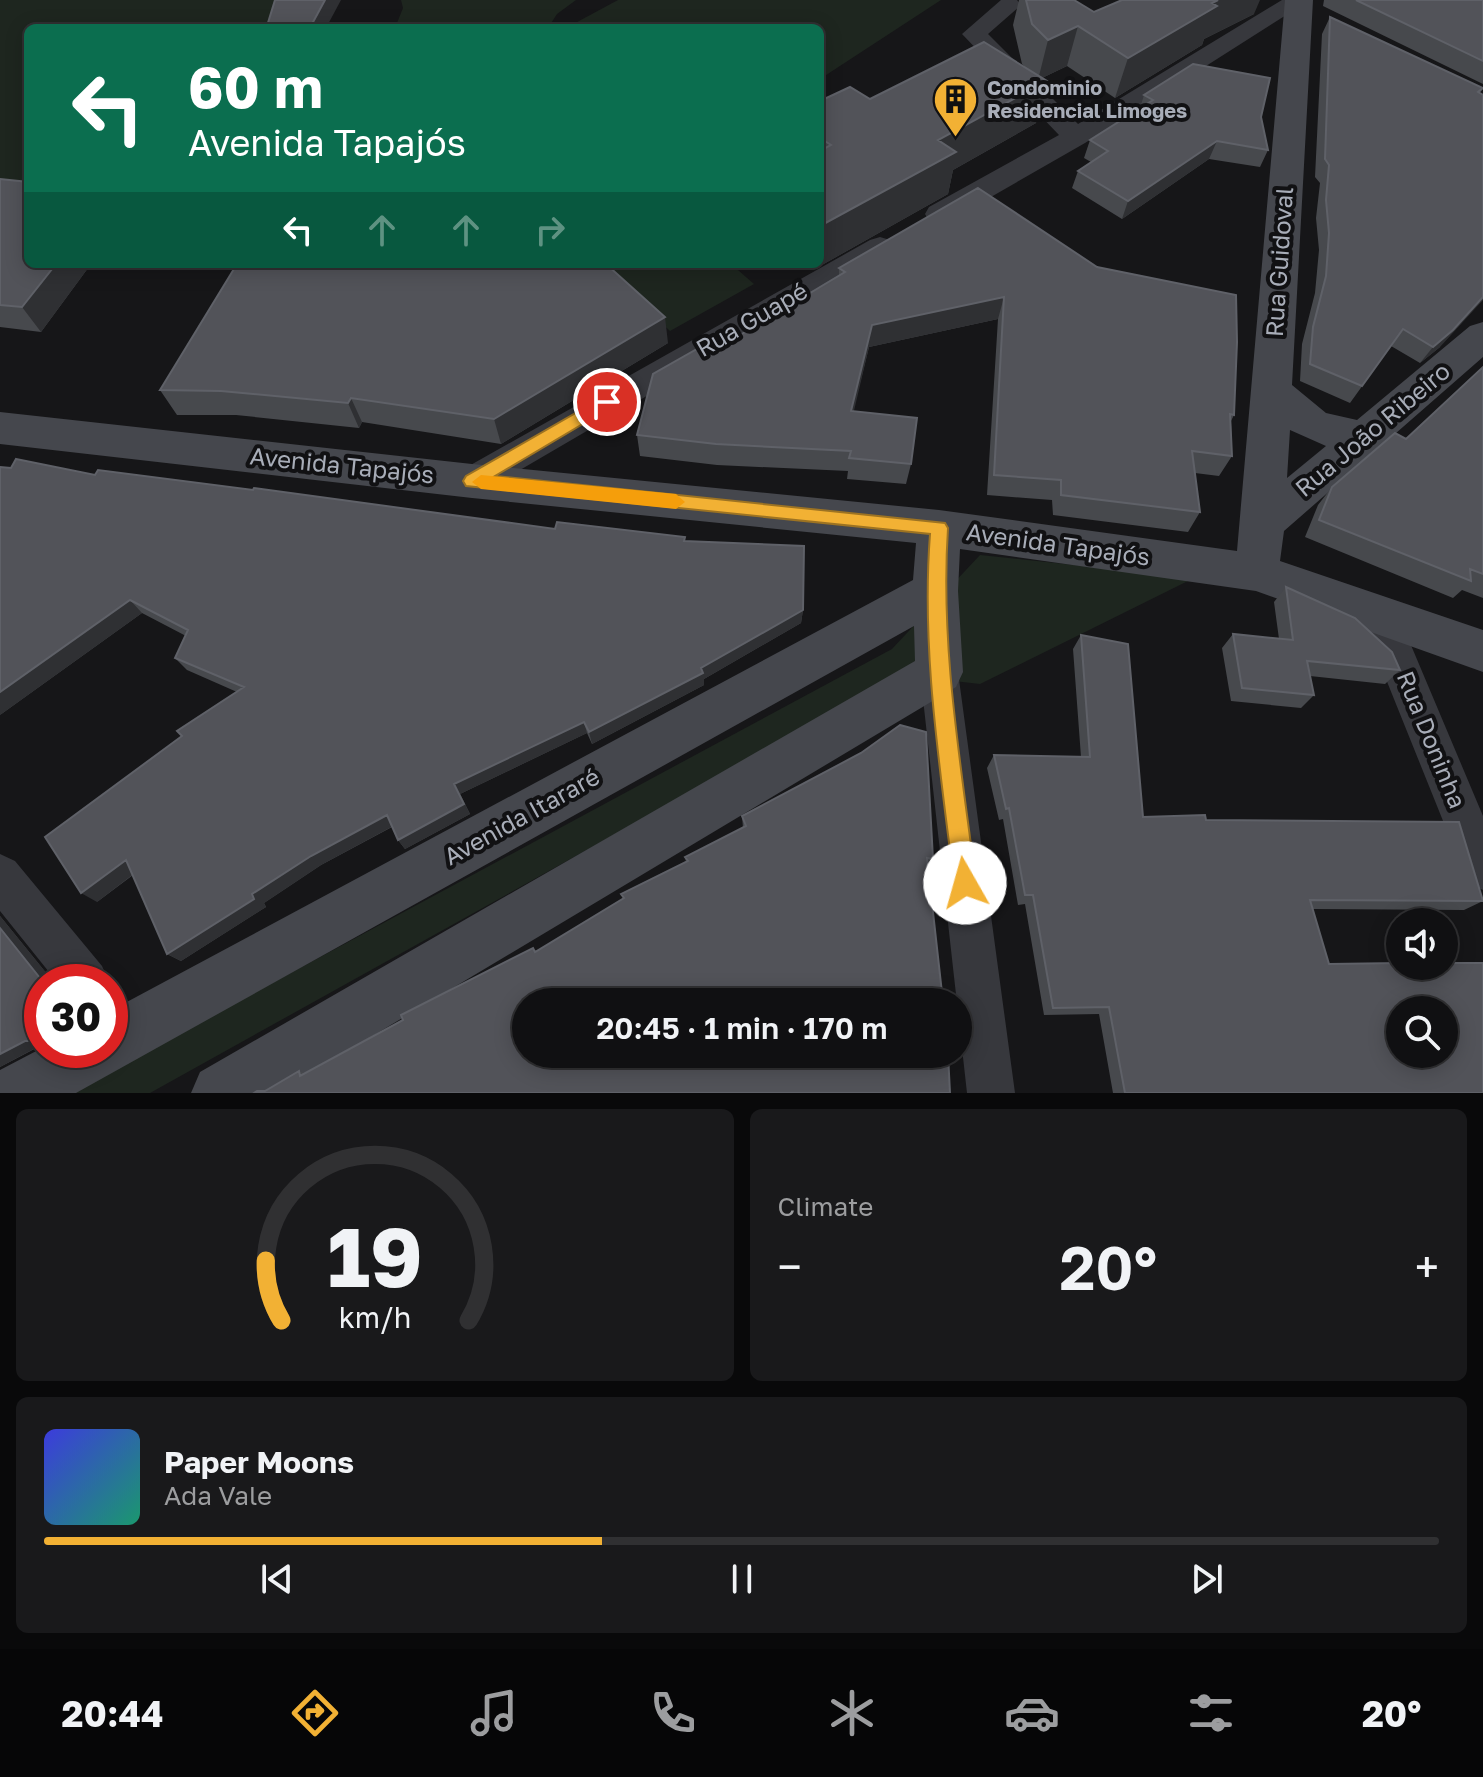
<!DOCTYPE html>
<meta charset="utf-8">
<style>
body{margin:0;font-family:"Golos Text",sans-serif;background:#19191b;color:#f1f3f6;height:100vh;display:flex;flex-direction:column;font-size:30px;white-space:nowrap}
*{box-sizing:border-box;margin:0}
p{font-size:26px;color:#9c9d9f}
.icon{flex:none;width:44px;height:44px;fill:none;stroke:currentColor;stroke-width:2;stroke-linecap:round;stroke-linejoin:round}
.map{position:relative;height:1093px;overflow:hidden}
.side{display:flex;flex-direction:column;gap:16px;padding:16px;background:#09090a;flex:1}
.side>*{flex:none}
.guide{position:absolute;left:24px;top:24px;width:800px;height:244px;border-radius:12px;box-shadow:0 4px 20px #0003,0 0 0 2px #303032;background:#0b6e4f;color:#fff;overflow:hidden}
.buttons{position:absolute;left:1386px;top:908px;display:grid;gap:16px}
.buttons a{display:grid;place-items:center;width:72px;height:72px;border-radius:50%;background:#101012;box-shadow:0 4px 20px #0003,0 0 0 2px #303032;font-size:40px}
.speed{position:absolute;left:24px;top:964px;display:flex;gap:16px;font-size:40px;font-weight:700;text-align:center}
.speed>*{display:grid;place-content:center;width:104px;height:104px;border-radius:50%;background:#101012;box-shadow:0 4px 20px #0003,0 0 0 2px #303032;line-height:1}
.speed .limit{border:12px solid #d22;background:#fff;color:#111}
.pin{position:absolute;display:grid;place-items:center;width:68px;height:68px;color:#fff;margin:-34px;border:4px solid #fff;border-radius:50%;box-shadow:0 2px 8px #0007}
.me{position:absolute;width:88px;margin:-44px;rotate:353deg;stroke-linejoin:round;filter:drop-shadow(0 0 6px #0008)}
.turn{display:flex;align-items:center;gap:28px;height:168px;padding:0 32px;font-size:36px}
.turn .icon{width:104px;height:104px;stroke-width:2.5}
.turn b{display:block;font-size:56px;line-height:68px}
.lanes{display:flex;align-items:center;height:76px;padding:0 32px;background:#0003;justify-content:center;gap:40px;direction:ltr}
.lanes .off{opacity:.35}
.big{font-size:60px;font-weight:600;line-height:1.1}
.side .tile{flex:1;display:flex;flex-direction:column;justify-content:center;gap:12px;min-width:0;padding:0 28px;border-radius:12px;background:#19191b}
.side .dial{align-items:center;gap:0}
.dial svg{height:208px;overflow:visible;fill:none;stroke:#303032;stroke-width:7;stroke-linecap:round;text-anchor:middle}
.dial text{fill:#f1f3f6;stroke:none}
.song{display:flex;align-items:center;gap:24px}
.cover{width:96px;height:96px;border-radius:12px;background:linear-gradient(135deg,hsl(240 70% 55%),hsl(160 70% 35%))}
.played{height:8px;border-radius:4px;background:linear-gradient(90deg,#f2b134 40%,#303032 40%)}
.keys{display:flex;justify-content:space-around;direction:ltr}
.heat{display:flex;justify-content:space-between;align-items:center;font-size:44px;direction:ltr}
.side .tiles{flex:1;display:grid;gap:16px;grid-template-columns:1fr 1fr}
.tile:last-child{grid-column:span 2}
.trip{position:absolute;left:512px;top:988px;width:460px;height:80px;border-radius:40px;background:#101012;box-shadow:0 4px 20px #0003,0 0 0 2px #303032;font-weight:600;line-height:80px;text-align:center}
.menu{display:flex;height:128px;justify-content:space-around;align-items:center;background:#060607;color:#9c9d9f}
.menu .icon{width:56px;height:56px}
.menu .active{color:#f2b134}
.menu b{font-size:36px;color:#f1f3f6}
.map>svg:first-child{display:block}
</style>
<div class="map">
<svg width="1483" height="1093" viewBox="0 0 1483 1093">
<rect width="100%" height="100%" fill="#161618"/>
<path fill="#1e261f" d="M 0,0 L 278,0 L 266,28 L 28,28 L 28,196 L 0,192 Z
M 401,0 L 576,0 L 557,14 L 548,28 L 395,28 L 403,8 Z
M 618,0 L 941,0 L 820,79 L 820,28 L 566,28 Z
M 600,264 L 731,264 L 754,284 L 670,331 Z
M 980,555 L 1194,578 L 980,684 L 901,675 L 150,1093 L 68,1093 L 892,649 Z"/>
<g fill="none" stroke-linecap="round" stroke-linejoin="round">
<path fill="#37383d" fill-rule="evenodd" d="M 1001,0 L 1017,0 L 1021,5 L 988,34 L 1078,124 L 1282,0 L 1298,0 L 1302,5 L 1085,143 L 949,221 L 939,223 L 929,221 L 925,214 L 929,207 L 1059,135 L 962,34 Z
M 880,237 L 890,240 L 895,247 L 890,254 L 484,491 L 472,495 L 460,491 L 455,481 L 460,471 L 870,240 Z
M 1378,596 L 1391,601 L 1397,612 L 1483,816 L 1483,890 L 1468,883 L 1359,612 L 1365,601 Z
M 939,655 L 953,660 L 958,672 L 1015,1093 L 967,1093 L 920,672 L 925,660 Z
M 0,854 L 15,861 L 102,966 L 109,982 L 57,982 L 0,911 Z"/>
<path fill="#45474d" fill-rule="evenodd" d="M 1285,0 L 1313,0 L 1292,385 L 1326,413 L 1357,420 L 1470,326 L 1483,322 L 1483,357 L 1284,531 L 1280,561 L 1483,630 L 1483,672 L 1256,591 L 960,549 L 958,591 L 963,672 L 956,687 L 277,1093 L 191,1093 L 200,1072 L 915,661 L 914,626 L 76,1093 L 0,1093 L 0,1070 L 42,1048 L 110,1050 L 110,1011 L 913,580 L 916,543 L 472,498 L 0,444 L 0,412 L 472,464 L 939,510 L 1237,551 ZM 1290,430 L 1326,446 L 1287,478 Z"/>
</g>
<path fill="#47494d" d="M 275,0 L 326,28 L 267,28 L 267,26 Z
M 1019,0 L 1074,0 L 1094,12 L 1254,14 L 1204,39 L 1202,45 L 1115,98 L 1067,66 L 1042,78 L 1036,123 L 953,170 L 948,194 L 813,270 L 806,264 L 820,264 L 820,101 L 870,99 L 1027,69 L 1022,64 L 1013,25 Z
M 1324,0 L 1483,0 L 1483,84 L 1323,6 Z
M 1330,17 L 1483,88 L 1480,93 L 1440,347 L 1420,363 L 1391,346 L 1350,403 L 1300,381 L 1302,344 L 1315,293 L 1319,250 L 1316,218 L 1320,183 L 1315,177 L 1322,34 Z
M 1144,95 L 1261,117 L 1268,150 L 1260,167 L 1209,159 L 1122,219 L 1072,188 L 1078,171 L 1091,162 L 1084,158 L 1090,140 L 1140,108 Z
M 0,179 L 28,264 L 91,264 L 41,332 L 0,327 Z
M 978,188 L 1234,415 L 1231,421 L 1232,456 L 1219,476 L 1195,473 L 1200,512 L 1188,532 L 1053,515 L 1052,500 L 987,495 L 998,319 L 869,347 L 853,411 L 911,464 L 906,484 L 847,479 L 848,471 L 717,465 L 640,456 L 637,435 L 705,356 L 839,275 L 839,268 Z
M 668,343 L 501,444 L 362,422 L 359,428 L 236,415 L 177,415 L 160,390 Z
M 1483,367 L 1483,598 L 1462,590 L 1453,598 L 1305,537 L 1318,505 L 1332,487 L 1406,439 Z
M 95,475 L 555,529 L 686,541 L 803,610 L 801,623 L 704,679 L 704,685 L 592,744 L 587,733 L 460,794 L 470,814 L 405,849 L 398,840 L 392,827 L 321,865 L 264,903 L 266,907 L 181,961 L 167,954 L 133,875 L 97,902 L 182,736 L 237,692 L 187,670 L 175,658 L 186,636 L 142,613 L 0,715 Z
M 1286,587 L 1400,670 L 1385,684 L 1310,676 L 1314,695 L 1301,708 L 1231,701 L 1222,648 L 1233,634 L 1279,639 L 1274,602 Z
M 1081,635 L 1143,817 L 1206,820 L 1483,901 L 1464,910 L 1313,909 L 1329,964 L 1483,1093 L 1113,1093 L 1099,1014 L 1044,1015 L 1025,904 L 1018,905 L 1003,819 L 999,820 L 987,768 L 994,755 L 1081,757 L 1073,649 Z
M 742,816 L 933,859 L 928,869 L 265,1091 L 299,1071 L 305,1073 L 535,952 L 623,899 L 621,894 L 686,862 L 685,857 L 743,828 Z
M 0,916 L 51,979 L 42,982 L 42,1045 L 0,1067 Z"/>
<path fill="#2f3033" d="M 325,0 L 341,0 L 326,28 L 313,28 L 312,24 Z
M 1218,0 L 1260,0 L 1254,14 L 1204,39 L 1202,45 L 1115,98 L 1128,58 Z
M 1078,26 L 1067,66 L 1038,80 L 1048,40 Z
M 1047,81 L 1036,123 L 953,170 L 948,194 L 813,270 L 813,264 L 820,264 L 820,226 L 938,140 Z
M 1217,141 L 1209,159 L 1122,219 L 1128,201 Z
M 56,264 L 91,264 L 41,332 L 22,307 Z
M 1004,297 L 998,319 L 869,347 L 849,432 L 851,411 L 872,325 Z
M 1483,297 L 1483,300 L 1440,347 L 1420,363 L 1433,347 Z
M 665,317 L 668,343 L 501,444 L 494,419 Z
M 351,398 L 362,422 L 359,428 L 348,403 Z
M 130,600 L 142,613 L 0,715 L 0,692 Z
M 803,610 L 801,623 L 704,679 L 704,685 L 592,744 L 589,732 Z
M 584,722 L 587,733 L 460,794 L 470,814 L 405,849 L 398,840 L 454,784 Z
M 387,815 L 395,825 L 321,865 L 264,903 L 266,907 L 181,961 L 167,954 L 252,894 L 311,856 Z
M 126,860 L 140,869 L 97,902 L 81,893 Z
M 0,916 L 52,980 L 51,979 L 58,982 L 50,982 L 40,978 L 0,928 Z
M 25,1041 L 41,1045 L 0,1067 L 0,1054 Z"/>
<path fill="#525359" stroke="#5f6168" stroke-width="2" fill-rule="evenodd" d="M 275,0 L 325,0 L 312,24 L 267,26 Z
M 1026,0 L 1074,0 L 1094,12 L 1122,0 L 1218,0 L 1212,3 L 1217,6 L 1128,58 L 1078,26 L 1048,40 L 1032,24 Z
M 1356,0 L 1483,0 L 1483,61 Z
M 1330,17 L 1483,88 L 1478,92 L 1483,95 L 1483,297 L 1453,330 L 1433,347 L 1403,329 L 1362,386 L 1310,364 L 1313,327 L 1326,276 L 1329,233 L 1326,200 L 1329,165 L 1325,159 Z
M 984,42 L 1047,81 L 938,140 L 956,152 L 820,226 L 820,151 L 831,145 L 820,138 L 820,101 L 850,87 L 870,99 Z
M 1193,64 L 1270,78 L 1261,117 L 1268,150 L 1217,141 L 1128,201 L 1078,171 L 1108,151 L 1090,140 L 1153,100 L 1144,95 Z
M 0,179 L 28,182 L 28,264 L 56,264 L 22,307 L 0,305 Z
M 978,188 L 1097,267 L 1236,295 L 1237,342 L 1234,415 L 1230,414 L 1232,456 L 1192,451 L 1200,512 L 1061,495 L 1061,480 L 994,475 L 1004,297 L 872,325 L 851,411 L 917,418 L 911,464 L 849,458 L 851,451 L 716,444 L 637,435 L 653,374 L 697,349 L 705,356 L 845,272 L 839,268 Z
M 237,264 L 606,264 L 665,317 L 494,419 L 351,398 L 348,403 L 221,391 L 160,390 Z
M 1483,367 L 1483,574 L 1470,569 L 1471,581 L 1319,520 L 1332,487 L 1395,433 L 1406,439 Z
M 16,459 L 95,475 L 98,470 L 253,490 L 254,488 L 555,529 L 557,522 L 685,537 L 684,541 L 804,546 L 803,610 L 701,668 L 703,673 L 589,732 L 584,722 L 454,784 L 464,804 L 398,840 L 387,815 L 311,856 L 252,894 L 254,899 L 167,954 L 126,860 L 81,893 L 45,837 L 182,736 L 177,731 L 244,687 L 175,658 L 188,630 L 130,600 L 0,692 L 0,467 L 11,468 Z
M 1286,587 L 1355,618 L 1392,652 L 1400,670 L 1307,661 L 1314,695 L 1242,688 L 1233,634 L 1293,640 Z
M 1081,635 L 1128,644 L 1143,817 L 1205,815 L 1206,820 L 1459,822 L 1483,901 L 1310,900 L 1329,964 L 1400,963 L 1400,966 L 1444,966 L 1444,963 L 1483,963 L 1483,1093 L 1125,1093 L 1109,1007 L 1053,1008 L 1033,895 L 1025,895 L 1009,808 L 1006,809 L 994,755 L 1090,757 ZM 1400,1010 L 1444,1010 L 1444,1054 L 1400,1054 Z
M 900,725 L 926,732 L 933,859 L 927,858 L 943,1002 L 526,1002 L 526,1054 L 948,1054 L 950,1093 L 254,1093 L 257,1091 L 265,1091 L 299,1071 L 300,1076 L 403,1020 L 401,1015 L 533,948 L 535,952 L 624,898 L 621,894 L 688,861 L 685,857 L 746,826 L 742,816 L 861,753 Z
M 0,928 L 40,978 L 51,979 L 53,982 L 42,982 L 42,1041 L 25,1041 L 0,1054 Z"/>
<path fill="#f2b134" stroke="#9d7322" stroke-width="2" d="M 607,395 L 616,402 L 613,406 L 495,476 L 945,523 L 948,528 C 940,647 961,764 976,883 L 973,890 L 965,894 L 957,890 L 954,883 C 940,767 921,651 930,534 L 466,486 L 463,481 L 466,476 Z"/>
<path fill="#f59e0b" d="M 481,475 L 676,494 L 685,502 L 676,509 L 481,489 L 472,482 Z"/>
<defs>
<symbol id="building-pin" viewBox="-11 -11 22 30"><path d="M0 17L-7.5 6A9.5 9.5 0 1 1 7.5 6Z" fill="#f2b134" stroke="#111113"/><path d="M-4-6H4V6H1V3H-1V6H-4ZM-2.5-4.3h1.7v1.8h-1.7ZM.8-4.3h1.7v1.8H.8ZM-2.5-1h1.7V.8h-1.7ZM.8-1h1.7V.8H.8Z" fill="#111"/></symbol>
</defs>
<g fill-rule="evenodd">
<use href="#building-pin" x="930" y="74" width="51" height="69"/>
</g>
<g text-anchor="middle" stroke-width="8" stroke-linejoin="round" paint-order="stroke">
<g font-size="20" font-weight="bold" fill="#a8adb8" stroke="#111113" text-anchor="start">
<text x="987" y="95">Condominio<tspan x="987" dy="23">Residencial Limoges</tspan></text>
</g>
<g font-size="24" fill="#a8adb8" stroke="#111113">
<text transform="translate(1280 262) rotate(-86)" y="8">Rua Guidoval</text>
<text transform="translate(752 320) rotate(-30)" y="8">Rua Guapé</text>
<text transform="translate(1373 430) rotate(-40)" y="8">Rua João Ribeiro</text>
<text transform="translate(342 466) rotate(6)" y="8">Avenida Tapajós</text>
<text transform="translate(1058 545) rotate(8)" y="8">Avenida Tapajós</text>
<text transform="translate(1431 740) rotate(68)" y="8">Rua Doninha</text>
<text transform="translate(522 817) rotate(-29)" y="8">Avenida Itararé</text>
</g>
</g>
</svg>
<div class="buttons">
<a><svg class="icon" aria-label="sound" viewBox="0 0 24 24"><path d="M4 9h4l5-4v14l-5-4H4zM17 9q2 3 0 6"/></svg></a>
<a><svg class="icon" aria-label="search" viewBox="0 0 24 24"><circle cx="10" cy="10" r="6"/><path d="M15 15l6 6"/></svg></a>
</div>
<div class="speed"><div class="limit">30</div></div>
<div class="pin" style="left:607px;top:402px;background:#d93025"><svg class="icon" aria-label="arrive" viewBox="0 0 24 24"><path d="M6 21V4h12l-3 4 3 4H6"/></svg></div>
<svg class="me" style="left:965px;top:883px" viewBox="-20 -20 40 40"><circle r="19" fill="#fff"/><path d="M0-13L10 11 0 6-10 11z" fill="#f2b134"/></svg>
<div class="trip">20:45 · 1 min · 170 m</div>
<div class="guide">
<div class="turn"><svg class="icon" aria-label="left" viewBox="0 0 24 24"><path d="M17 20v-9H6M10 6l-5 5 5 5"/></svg><div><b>60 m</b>Avenida Tapajós</div></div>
<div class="lanes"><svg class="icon" aria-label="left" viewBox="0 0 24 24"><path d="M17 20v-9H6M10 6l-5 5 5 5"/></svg><svg class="icon off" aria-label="ahead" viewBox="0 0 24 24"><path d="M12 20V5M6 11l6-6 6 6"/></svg><svg class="icon off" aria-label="ahead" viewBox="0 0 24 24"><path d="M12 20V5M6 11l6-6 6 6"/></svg><svg class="icon off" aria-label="right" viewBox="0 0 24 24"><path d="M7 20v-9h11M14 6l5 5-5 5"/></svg></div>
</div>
</div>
<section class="side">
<div class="tiles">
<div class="tile dial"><svg viewBox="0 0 100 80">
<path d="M14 69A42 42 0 1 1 86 69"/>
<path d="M14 69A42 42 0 0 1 8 46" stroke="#f2b134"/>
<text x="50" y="56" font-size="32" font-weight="700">19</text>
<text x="50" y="72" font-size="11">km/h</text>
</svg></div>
<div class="tile"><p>Climate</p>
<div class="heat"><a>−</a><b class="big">20°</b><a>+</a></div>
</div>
<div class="tile">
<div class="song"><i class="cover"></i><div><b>Paper Moons</b><p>Ada Vale</p></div></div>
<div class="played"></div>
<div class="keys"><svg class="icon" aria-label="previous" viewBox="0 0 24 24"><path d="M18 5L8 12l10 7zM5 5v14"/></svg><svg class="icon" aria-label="pause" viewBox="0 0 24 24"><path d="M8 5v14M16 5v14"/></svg><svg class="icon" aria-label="next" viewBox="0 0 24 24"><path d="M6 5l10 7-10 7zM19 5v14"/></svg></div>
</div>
</div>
</section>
<nav class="menu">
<b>20:44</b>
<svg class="icon active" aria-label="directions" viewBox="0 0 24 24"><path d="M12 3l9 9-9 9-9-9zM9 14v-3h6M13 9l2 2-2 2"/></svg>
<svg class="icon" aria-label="music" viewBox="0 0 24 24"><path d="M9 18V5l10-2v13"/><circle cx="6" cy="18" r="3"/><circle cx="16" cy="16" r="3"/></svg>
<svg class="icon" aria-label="phone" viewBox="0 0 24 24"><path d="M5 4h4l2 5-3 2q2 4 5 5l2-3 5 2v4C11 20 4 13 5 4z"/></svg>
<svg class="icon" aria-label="climate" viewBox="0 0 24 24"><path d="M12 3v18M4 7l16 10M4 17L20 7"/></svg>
<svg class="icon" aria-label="car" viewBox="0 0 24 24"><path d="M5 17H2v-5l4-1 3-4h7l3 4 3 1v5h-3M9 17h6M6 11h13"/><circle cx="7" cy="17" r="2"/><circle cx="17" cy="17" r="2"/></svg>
<svg class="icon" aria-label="filters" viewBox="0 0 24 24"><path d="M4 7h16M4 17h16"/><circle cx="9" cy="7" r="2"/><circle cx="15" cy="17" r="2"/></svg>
<b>20°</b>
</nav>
